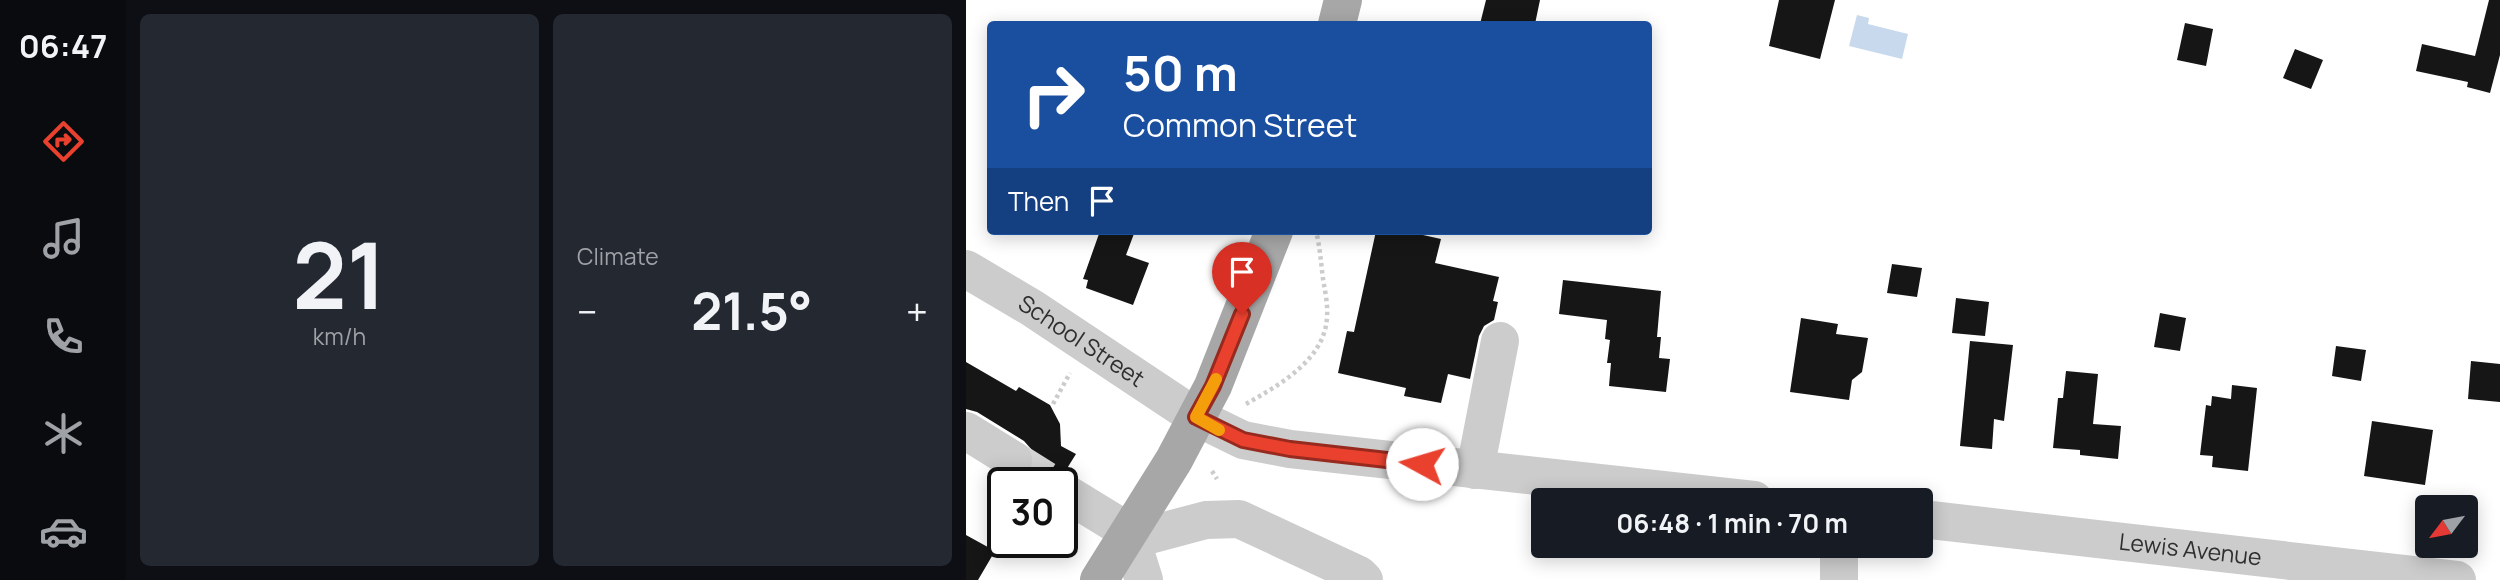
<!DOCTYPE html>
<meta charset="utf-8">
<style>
body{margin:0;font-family:Manrope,sans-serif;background:#242831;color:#f1f3f6;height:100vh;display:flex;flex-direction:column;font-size:26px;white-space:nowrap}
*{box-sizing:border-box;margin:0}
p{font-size:23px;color:#9ea1a6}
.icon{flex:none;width:38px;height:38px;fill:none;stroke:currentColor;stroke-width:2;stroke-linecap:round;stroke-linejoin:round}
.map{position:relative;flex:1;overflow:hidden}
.panel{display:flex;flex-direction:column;gap:14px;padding:14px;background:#0d0f14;width:840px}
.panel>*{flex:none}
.guide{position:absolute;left:21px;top:21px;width:665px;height:214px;border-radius:7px;box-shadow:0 4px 18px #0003;background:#1a4fa0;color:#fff;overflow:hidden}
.needle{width:46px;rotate:238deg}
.controls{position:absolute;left:1449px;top:495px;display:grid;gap:14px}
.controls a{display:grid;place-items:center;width:63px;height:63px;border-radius:7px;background:#171b24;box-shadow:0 4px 18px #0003;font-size:35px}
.speed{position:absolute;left:21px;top:467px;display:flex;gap:14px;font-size:35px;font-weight:700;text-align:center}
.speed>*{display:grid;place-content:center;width:91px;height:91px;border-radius:50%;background:#171b24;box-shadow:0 4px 18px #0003;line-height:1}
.speed .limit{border:4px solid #111;border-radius:10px;background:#fff;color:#111}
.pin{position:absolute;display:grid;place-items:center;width:60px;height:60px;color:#fff;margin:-72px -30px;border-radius:50% 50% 50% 0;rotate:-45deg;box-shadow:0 0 7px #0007}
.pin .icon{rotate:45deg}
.me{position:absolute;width:77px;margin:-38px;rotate:276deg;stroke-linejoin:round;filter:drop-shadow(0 0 5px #0008)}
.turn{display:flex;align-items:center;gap:24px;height:147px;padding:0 21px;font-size:32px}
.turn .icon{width:91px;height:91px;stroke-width:2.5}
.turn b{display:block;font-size:49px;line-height:60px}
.then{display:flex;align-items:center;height:66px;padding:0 21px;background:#0003;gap:14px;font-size:26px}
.big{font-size:52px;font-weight:700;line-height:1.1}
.panel .tile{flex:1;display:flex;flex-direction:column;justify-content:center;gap:10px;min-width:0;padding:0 24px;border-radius:10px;background:#242831}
.panel .dial{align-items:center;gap:0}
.dial b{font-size:91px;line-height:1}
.heat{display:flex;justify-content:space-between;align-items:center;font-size:38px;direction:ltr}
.panel .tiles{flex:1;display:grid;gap:14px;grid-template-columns:repeat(2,1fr)}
.trip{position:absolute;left:565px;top:488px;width:402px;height:70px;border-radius:7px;background:#171b24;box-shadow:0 4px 18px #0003;font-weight:700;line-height:70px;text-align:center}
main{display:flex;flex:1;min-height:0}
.tabs{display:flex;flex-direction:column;width:126px;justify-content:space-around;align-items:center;background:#090b0e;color:#9ea1a6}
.tabs .icon{width:49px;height:49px}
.tabs .selected{color:#e9412e}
.tabs b{font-size:32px;color:#f1f3f6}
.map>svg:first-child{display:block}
</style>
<main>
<nav class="tabs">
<b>06:47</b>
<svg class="icon selected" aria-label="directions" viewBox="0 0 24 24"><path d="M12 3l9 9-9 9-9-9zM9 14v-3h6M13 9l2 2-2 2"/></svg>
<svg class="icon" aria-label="music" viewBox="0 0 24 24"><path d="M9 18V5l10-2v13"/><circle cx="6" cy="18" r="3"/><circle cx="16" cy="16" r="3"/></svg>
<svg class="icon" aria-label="phone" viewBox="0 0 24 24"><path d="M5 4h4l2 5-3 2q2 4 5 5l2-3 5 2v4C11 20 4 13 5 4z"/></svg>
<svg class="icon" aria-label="climate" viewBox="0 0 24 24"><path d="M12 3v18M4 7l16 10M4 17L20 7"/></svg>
<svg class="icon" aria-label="car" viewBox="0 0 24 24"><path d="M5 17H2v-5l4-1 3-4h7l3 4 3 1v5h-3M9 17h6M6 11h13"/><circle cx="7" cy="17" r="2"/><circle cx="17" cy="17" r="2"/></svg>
</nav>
<section class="panel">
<div class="tiles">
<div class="tile dial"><b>21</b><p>km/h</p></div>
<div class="tile"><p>Climate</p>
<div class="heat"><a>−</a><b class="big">21.5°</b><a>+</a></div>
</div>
</div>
</section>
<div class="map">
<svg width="1534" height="580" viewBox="0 0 1534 580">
<rect width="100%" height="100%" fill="#fff"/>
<path fill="#c9d9ed" d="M 891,15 L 903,18 L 902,24 L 942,34 L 936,59 L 883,46 Z"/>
<path fill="#161616" d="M 520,0 L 574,0 L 569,24 L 514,24 Z
M 813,0 L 869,0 L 854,59 L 803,46 Z
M 1523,0 L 1534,0 L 1534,55 L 1524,93 L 1501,87 L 1502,82 L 1450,71 L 1456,44 L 1509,56 Z
M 1219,23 L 1247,29 L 1240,66 L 1211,60 Z
M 1329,49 L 1357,60 L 1345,89 L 1317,78 Z
M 134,231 L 169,231 L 160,255 L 183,263 L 167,305 L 120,288 L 122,280 L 117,279 Z
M 410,231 L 439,231 L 475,239 L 469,263 L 533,277 L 527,301 L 532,302 L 528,320 L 518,326 L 513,336 L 504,379 L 482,374 L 475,403 L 438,396 L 440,388 L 372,373 L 381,331 L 388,332 Z
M 926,264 L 956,268 L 951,297 L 921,293 Z
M 597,280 L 695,291 L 691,337 L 695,337 L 693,358 L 704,359 L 700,392 L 643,386 L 645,363 L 641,363 L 644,340 L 639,339 L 641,320 L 593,314 Z
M 990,298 L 1023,302 L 1019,336 L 986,333 Z
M 1194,313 L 1220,318 L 1214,351 L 1188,347 Z
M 835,318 L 872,324 L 870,334 L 902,338 L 896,372 L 886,380 L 883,400 L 824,392 Z
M 1004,341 L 1047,345 L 1038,421 L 1028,419 L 1026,449 L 994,446 Z
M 1370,346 L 1400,350 L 1395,381 L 1366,376 Z
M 1505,361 L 1534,364 L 1534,402 L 1502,399 Z
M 0,362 L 50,391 L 53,387 L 84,405 L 94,424 L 95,446 L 110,454 L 100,470 L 86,472 L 76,483 L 33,483 L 36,479 L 46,482 L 57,480 L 65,472 L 69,461 L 66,450 L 58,441 L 11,412 L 0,409 Z
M 1100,371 L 1132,374 L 1127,424 L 1155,426 L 1152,459 L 1114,455 L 1114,450 L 1087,448 L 1092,398 L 1097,398 Z
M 1266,385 L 1291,388 L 1282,471 L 1246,467 L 1247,456 L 1234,455 L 1240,405 L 1245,406 L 1246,396 L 1265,399 Z
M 1406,421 L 1467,430 L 1459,485 L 1398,476 Z
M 0,535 L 29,551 L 12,580 L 0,580 Z"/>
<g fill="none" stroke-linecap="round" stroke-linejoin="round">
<path stroke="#d5d5d5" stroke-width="38" stroke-dasharray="38 19" stroke-linecap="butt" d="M 47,460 L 84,483"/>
<path stroke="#ccc" stroke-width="4.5" stroke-dasharray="3.5 3.5" stroke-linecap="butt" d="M 87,404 L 104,373
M 280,404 C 313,385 359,360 361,317 C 362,304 359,291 357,279 C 355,263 354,247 350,231
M 246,471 L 251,479"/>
<g stroke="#ccc" stroke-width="38">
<path id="s1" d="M 0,269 L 66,308 L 230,417 L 277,440 L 324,449 L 788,500"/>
<path d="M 0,431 L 47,460"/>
<path d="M 509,470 L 534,341"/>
<path d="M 96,491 L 163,532 L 178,580"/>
<path id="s2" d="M 956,519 L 1491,580"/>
<path d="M 165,540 L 240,520 L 273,519 L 393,575 L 398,580"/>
<path d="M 873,546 L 873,580"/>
</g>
<path stroke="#a7a7a7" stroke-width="38" d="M 371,24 L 377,0
M 133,580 L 208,460 L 247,386 L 308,231"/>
</g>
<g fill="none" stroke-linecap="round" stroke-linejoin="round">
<defs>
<path id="route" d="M 276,314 L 247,386 L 230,417 L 277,440 L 324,449 L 456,464"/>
</defs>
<use href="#route" stroke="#972a1e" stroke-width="18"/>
<use href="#route" stroke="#e9412e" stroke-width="12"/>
<path stroke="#f59e0b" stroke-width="12" d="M 250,379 L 230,417 L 253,430"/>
</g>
<g text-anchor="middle" stroke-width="7" stroke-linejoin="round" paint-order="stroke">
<g font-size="23" fill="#2f2f2f" stroke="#fff">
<text dy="8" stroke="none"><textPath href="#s1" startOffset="136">School Street</textPath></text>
<text dy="8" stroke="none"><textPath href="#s2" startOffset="270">Lewis Avenue</textPath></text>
</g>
</g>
</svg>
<div class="controls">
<a><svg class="needle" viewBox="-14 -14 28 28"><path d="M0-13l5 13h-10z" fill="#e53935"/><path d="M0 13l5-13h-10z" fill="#9ea1a6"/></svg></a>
</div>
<div class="speed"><div class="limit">30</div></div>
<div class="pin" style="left:276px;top:314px;background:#d93025"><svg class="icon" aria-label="arrive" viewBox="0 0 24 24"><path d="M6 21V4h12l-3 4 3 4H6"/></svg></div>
<svg class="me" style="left:456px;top:464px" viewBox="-20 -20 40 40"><circle r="19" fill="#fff"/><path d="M0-13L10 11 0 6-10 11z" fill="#e9412e"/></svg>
<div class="trip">06:48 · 1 min · 70 m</div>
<div class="guide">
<div class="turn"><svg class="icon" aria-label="right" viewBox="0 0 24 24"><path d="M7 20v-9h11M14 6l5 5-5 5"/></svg><div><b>50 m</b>Common Street</div></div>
<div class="then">Then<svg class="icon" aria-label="arrive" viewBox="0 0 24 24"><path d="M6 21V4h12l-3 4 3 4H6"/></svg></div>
</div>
</div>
</main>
